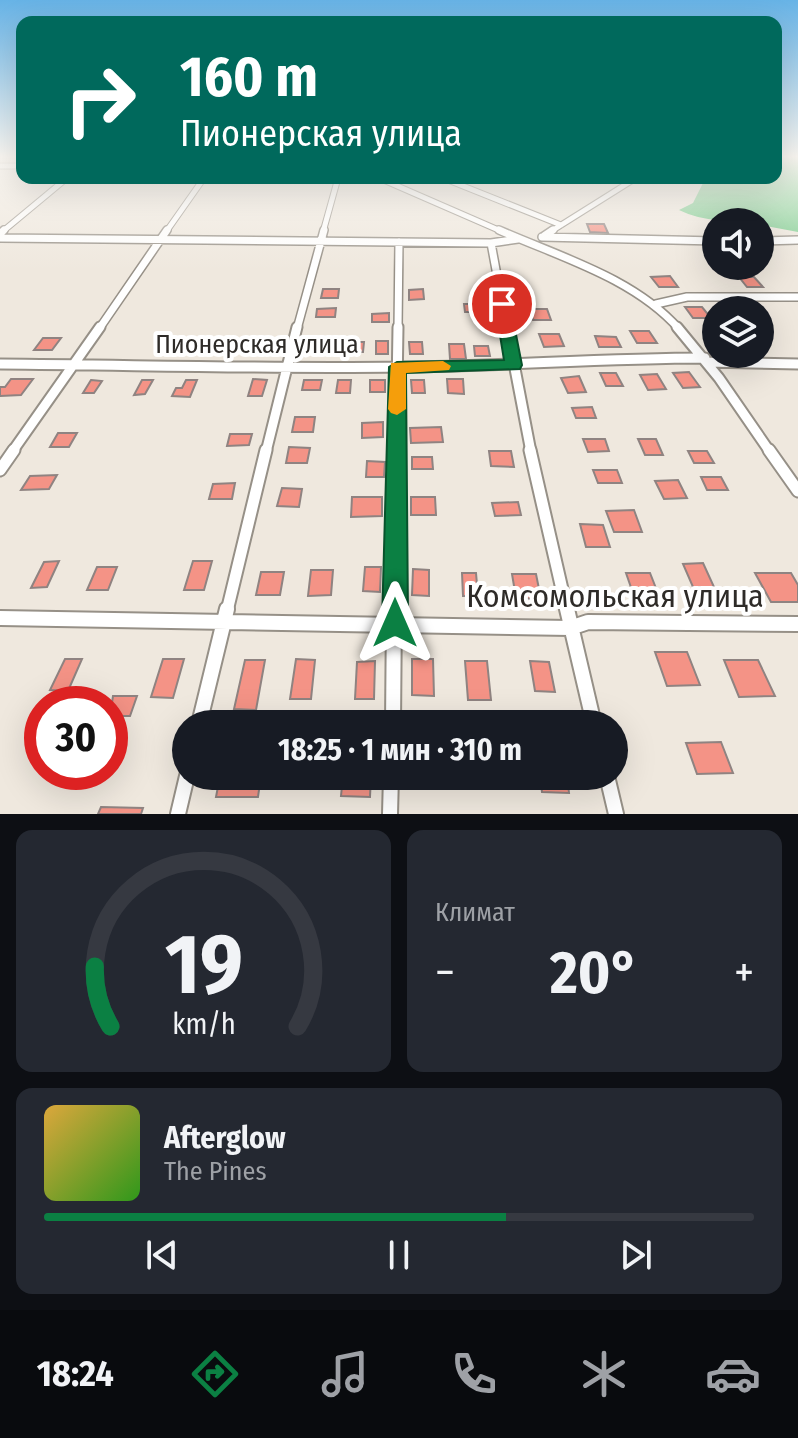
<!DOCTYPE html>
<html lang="ru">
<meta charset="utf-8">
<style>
body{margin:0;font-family:"Fira Sans Condensed",sans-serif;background:#242831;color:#f1f3f6;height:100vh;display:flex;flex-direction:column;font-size:30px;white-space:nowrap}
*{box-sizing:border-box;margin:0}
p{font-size:26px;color:#9ea1a6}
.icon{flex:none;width:44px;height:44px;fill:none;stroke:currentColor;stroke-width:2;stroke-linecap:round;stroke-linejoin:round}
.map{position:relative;height:814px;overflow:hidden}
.panel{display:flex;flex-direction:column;gap:16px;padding:16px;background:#0d0f14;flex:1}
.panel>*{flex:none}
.top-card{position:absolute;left:16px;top:16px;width:766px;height:168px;border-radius:16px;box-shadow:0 8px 32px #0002;background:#00695c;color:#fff;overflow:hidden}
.buttons{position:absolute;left:702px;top:208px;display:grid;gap:16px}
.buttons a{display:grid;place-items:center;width:72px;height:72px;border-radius:50%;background:#171b24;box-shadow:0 8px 32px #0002;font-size:40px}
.speed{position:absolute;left:24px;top:686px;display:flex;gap:16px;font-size:40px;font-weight:700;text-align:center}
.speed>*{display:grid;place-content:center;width:104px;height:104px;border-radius:50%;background:#171b24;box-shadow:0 8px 32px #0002;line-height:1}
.speed .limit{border:12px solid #d22;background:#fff;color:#111}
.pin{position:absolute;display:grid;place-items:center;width:68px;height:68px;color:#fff;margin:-34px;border:4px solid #fff;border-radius:50%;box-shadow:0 2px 8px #0007}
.me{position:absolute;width:88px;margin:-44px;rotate:0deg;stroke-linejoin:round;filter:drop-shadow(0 0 6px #0008)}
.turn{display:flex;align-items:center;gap:28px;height:168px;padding:0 32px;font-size:36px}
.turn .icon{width:104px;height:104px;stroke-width:2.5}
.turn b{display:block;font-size:56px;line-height:68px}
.big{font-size:60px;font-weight:700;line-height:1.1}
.panel .widget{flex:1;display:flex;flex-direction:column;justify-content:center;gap:12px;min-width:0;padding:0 28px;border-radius:16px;background:#242831}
.panel .dial{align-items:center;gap:0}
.dial svg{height:208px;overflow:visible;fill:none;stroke:#363941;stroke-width:7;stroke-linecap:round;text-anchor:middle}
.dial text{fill:#f1f3f6;stroke:none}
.song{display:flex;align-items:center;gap:24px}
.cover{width:96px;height:96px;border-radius:12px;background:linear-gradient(135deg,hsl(40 70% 55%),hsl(110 70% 35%))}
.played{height:8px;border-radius:4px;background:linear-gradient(90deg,#0b8043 65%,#363941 65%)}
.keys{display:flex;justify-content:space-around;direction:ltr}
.heat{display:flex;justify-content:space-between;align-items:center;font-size:44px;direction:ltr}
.panel .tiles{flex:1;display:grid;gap:16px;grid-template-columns:1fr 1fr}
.widget:last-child{grid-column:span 2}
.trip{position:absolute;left:172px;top:710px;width:456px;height:80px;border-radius:40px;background:#171b24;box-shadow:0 8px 32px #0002;font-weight:700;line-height:80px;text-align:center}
.tab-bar{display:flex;height:128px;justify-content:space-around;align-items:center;background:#090b0e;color:#9ea1a6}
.tab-bar .icon{width:56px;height:56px}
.tab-bar .selected{color:#0b8043}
.tab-bar b{font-size:36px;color:#f1f3f6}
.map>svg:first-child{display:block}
</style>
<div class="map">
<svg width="798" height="814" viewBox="0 0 798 814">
<rect width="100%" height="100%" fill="#efe8de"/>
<path fill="#7bcd8e" d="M 776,156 L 798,156 L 798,232 L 760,225 L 760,222 C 734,222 703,222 679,210 L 693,203 L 704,181 L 696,178 L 776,178 Z"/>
<path fill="#f49386" stroke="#8f8381" stroke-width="2" d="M 587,224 L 604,224 L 608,233 L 590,232 Z
M 670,276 L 678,287 L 659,287 L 651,277 Z
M 739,277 L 754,277 L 763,287 L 747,287 Z
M 323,289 L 339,289 L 338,298 L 321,298 Z
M 423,289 L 424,299 L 409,300 L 409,290 Z
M 464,304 L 482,304 L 484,312 L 465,312 Z
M 685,307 L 702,307 L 711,318 L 693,318 Z
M 336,308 L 335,317 L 316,317 L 317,309 Z
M 530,309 L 547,309 L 551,320 L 533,320 Z
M 389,313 L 389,322 L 372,322 L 372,314 Z
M 630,331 L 649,331 L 657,343 L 637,343 Z
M 539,334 L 559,334 L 564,346 L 544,347 Z
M 595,336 L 616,337 L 621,347 L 599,347 Z
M 43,338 L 61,338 L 52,350 L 34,350 Z
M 164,339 L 176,339 L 170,350 L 158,350 Z
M 376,341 L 388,341 L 388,354 L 376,354 Z
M 350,342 L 364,342 L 363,352 L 348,352 Z
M 409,342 L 422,342 L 423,354 L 410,354 Z
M 449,344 L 464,344 L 466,359 L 450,359 Z
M 474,346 L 488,346 L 490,356 L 475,356 Z
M 689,372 L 700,387 L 683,388 L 673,373 Z
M 600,373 L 616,373 L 623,386 L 606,386 Z
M 657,374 L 666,389 L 648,390 L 640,375 Z
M 579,376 L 586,392 L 568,393 L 561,378 Z
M 11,379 L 33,379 L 21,395 L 0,396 L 0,387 L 5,387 Z
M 253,379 L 267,380 L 262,396 L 248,396 Z
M 447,379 L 463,379 L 464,394 L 448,393 Z
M 91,380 L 102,381 L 94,393 L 83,393 Z
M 142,380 L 153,380 L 145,394 L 134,395 Z
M 186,380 L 197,380 L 190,397 L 172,396 L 176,388 L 182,388 Z
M 304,380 L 322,380 L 320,390 L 302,390 Z
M 338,380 L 351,380 L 350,393 L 336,393 Z
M 370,380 L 385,380 L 385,392 L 370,392 Z
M 411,380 L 424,380 L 425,393 L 412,393 Z
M 592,407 L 596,418 L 576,418 L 572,408 Z
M 295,417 L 315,417 L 313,432 L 292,432 Z
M 383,422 L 383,437 L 362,438 L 362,423 Z
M 441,427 L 443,442 L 411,443 L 410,428 Z
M 58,433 L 77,433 L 69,447 L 50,447 Z
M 230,434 L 252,434 L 249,445 L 227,446 Z
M 583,439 L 605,439 L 609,451 L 588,452 Z
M 638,439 L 656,439 L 663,455 L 645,455 Z
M 289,447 L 310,448 L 307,463 L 286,463 Z
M 489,451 L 511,451 L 514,467 L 491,466 Z
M 688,451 L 707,451 L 714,463 L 694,463 Z
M 412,457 L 432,457 L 433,469 L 412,469 Z
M 367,461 L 385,462 L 384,477 L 366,477 Z
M 593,470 L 617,470 L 622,483 L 598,483 Z
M 57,475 L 49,489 L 21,490 L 30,476 Z
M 701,477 L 721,477 L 728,490 L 707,490 Z
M 678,480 L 687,498 L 664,499 L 655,481 Z
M 235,483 L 232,499 L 209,499 L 213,484 Z
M 282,488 L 302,489 L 299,507 L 277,506 Z
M 352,497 L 382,497 L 382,516 L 351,517 Z
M 411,497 L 435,497 L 436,515 L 411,515 Z
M 518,502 L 521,515 L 495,516 L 492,503 Z
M 634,510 L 642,532 L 614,532 L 606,511 Z
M 580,524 L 603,525 L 610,547 L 586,547 Z
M 59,561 L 47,587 L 31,588 L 44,562 Z
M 193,561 L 212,561 L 204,590 L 184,590 Z
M 703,563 L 714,587 L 693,587 L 683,564 Z
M 97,567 L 117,567 L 108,590 L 87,590 Z
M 365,567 L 381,567 L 380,592 L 363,591 Z
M 413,569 L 429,570 L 429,596 L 412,595 Z
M 311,570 L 333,570 L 331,595 L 308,596 Z
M 261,572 L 284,572 L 280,595 L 256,595 Z
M 462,573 L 476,573 L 478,596 L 463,596 Z
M 626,573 L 650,573 L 659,596 L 634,596 Z
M 755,573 L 791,573 L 798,585 L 798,602 L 771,602 Z
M 512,574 L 536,574 L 541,599 L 516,598 Z
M 655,652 L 687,652 L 700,685 L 667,686 Z
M 65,659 L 82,659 L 68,691 L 50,690 Z
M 163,659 L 184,659 L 173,698 L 151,697 Z
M 296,659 L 315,660 L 311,699 L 290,699 Z
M 412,659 L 433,659 L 434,696 L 412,695 Z
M 245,660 L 265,660 L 256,710 L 234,709 Z
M 724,660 L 758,660 L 775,696 L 739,697 Z
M 375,661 L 374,699 L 355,699 L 357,662 Z
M 465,661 L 487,661 L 491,700 L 468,700 Z
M 530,661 L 549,662 L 555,692 L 535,691 Z
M 113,696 L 137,696 L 130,716 L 110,716 Z
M 721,742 L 733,773 L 697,774 L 686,743 Z
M 220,776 L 261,776 L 258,797 L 216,797 Z
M 343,776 L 371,776 L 370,797 L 341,796 Z
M 412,776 L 452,776 L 452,788 L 412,784 Z
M 540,776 L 567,776 L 569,793 L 542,792 Z
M 101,807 L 143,808 L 141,814 L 98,814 Z"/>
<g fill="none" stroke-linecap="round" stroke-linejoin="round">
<defs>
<path id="street-far4" d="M 0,166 L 22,166
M 379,178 L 503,232
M 443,178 L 561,225
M 2,232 L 67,178
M 166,232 L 204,178
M 323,232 L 338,178
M 550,232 L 636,178"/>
<path id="street-far3" d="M 499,230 C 560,257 634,278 679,329
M 0,234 L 4,230
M 544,236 L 553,230
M 542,237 L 716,241
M 0,238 L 491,243 L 518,239
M 760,241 L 798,240
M 491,243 L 507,329
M 656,304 L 687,297 L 798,297
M 99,329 L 167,230
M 297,329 L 324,230
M 398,329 L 399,242"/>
<path id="street-far2" d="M 507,327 L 531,452
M 677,327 L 719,378 L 770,452
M 706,362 L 798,364
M 0,364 C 134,365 268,369 401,367 C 503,366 604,358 705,358
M 12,452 L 100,327
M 266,452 L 297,327
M 396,452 L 398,327"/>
<path id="street-far1" d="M 530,450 L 567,611
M 769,450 L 798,491
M 0,470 L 14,450
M 227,611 L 266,450
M 394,611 L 396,450"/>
<path id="street" d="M 567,609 L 594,724
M 0,618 L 570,628 L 588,622 L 798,624
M 199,724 L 227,609
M 393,724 L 394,609
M 607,776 L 616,814
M 178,814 L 187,776
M 390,814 L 391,776"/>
</defs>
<use href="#street-far4" stroke="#969087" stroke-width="7"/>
<use href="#street-far3" stroke="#969087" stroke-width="10"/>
<use href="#street-far2" stroke="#969087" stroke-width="13"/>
<use href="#street-far1" stroke="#969087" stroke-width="15"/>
<use href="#street" stroke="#969087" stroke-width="18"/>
<use href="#street-far4" stroke="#fff" stroke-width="5"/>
<use href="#street-far3" stroke="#fff" stroke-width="7"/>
<use href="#street-far2" stroke="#fff" stroke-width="9"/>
<use href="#street-far1" stroke="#fff" stroke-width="11"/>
<use href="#street" stroke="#fff" stroke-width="14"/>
</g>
<linearGradient id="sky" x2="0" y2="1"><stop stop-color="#67b3e6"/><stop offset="0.58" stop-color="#f8f5f0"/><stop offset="1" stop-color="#f8f5f0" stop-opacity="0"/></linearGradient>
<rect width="798" height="270" fill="url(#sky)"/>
<path fill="#0b8043" stroke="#07532c" stroke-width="2" d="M 502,300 L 510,304 L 522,365 L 520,369 L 406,373 L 408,623 L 405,633 L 395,636 L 386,633 L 382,623 L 389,367 L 397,362 L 504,360 L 495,304 Z"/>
<path fill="#f59e0b" d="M 443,361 L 451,366 L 449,370 L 406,373 L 406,409 L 397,415 L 391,413 L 388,409 L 391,363 Z"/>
<g text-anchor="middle" stroke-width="8" stroke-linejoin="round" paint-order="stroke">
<g font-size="26" fill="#2e2b28" stroke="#fff">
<text x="257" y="353">Пионерская улица</text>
</g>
<g font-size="32" fill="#2e2b28" stroke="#fff">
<text x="615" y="607">Комсомольская улица</text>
</g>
</g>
</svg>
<div class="buttons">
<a><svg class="icon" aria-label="sound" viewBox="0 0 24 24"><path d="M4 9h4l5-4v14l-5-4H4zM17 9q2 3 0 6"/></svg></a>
<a><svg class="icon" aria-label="layers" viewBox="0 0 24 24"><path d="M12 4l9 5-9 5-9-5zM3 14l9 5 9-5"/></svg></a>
</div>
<div class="speed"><div class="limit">30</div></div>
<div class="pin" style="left:502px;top:304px;background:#d93025"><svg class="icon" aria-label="arrive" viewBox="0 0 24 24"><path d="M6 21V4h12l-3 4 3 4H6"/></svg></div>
<svg class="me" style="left:395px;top:623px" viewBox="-20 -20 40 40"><path d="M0-17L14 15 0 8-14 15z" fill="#0b8043" stroke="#fff" stroke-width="4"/></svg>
<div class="trip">18:25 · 1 мин · 310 m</div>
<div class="top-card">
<div class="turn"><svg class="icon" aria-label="right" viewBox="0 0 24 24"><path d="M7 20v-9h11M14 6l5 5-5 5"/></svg><div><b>160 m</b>Пионерская улица</div></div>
</div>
</div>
<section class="panel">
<div class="tiles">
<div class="widget dial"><svg viewBox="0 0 100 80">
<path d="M14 69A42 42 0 1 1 86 69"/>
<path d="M14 69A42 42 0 0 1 8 46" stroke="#0b8043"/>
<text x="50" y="56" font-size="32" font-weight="700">19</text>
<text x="50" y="72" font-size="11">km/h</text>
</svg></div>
<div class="widget"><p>Климат</p>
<div class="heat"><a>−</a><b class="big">20°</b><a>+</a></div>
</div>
<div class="widget">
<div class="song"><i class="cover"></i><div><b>Afterglow</b><p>The Pines</p></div></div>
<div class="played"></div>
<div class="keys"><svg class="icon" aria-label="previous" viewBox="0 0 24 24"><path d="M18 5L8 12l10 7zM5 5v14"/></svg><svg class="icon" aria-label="pause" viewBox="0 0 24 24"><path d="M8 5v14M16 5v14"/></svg><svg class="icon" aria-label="next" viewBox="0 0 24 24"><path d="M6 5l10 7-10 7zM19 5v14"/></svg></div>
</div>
</div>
</section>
<nav class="tab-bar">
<b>18:24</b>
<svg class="icon selected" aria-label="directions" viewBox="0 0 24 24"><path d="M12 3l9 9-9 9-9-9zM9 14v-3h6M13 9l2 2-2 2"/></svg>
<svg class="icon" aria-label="music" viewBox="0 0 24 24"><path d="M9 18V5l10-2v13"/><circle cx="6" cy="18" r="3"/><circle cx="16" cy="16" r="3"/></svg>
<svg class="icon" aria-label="phone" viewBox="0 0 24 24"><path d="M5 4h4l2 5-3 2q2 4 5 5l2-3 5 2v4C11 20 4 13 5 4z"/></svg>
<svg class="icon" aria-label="climate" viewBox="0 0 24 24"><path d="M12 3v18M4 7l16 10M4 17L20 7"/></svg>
<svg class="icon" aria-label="car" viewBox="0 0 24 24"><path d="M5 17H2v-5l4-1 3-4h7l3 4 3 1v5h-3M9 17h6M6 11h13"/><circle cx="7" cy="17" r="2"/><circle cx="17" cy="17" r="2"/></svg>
</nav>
